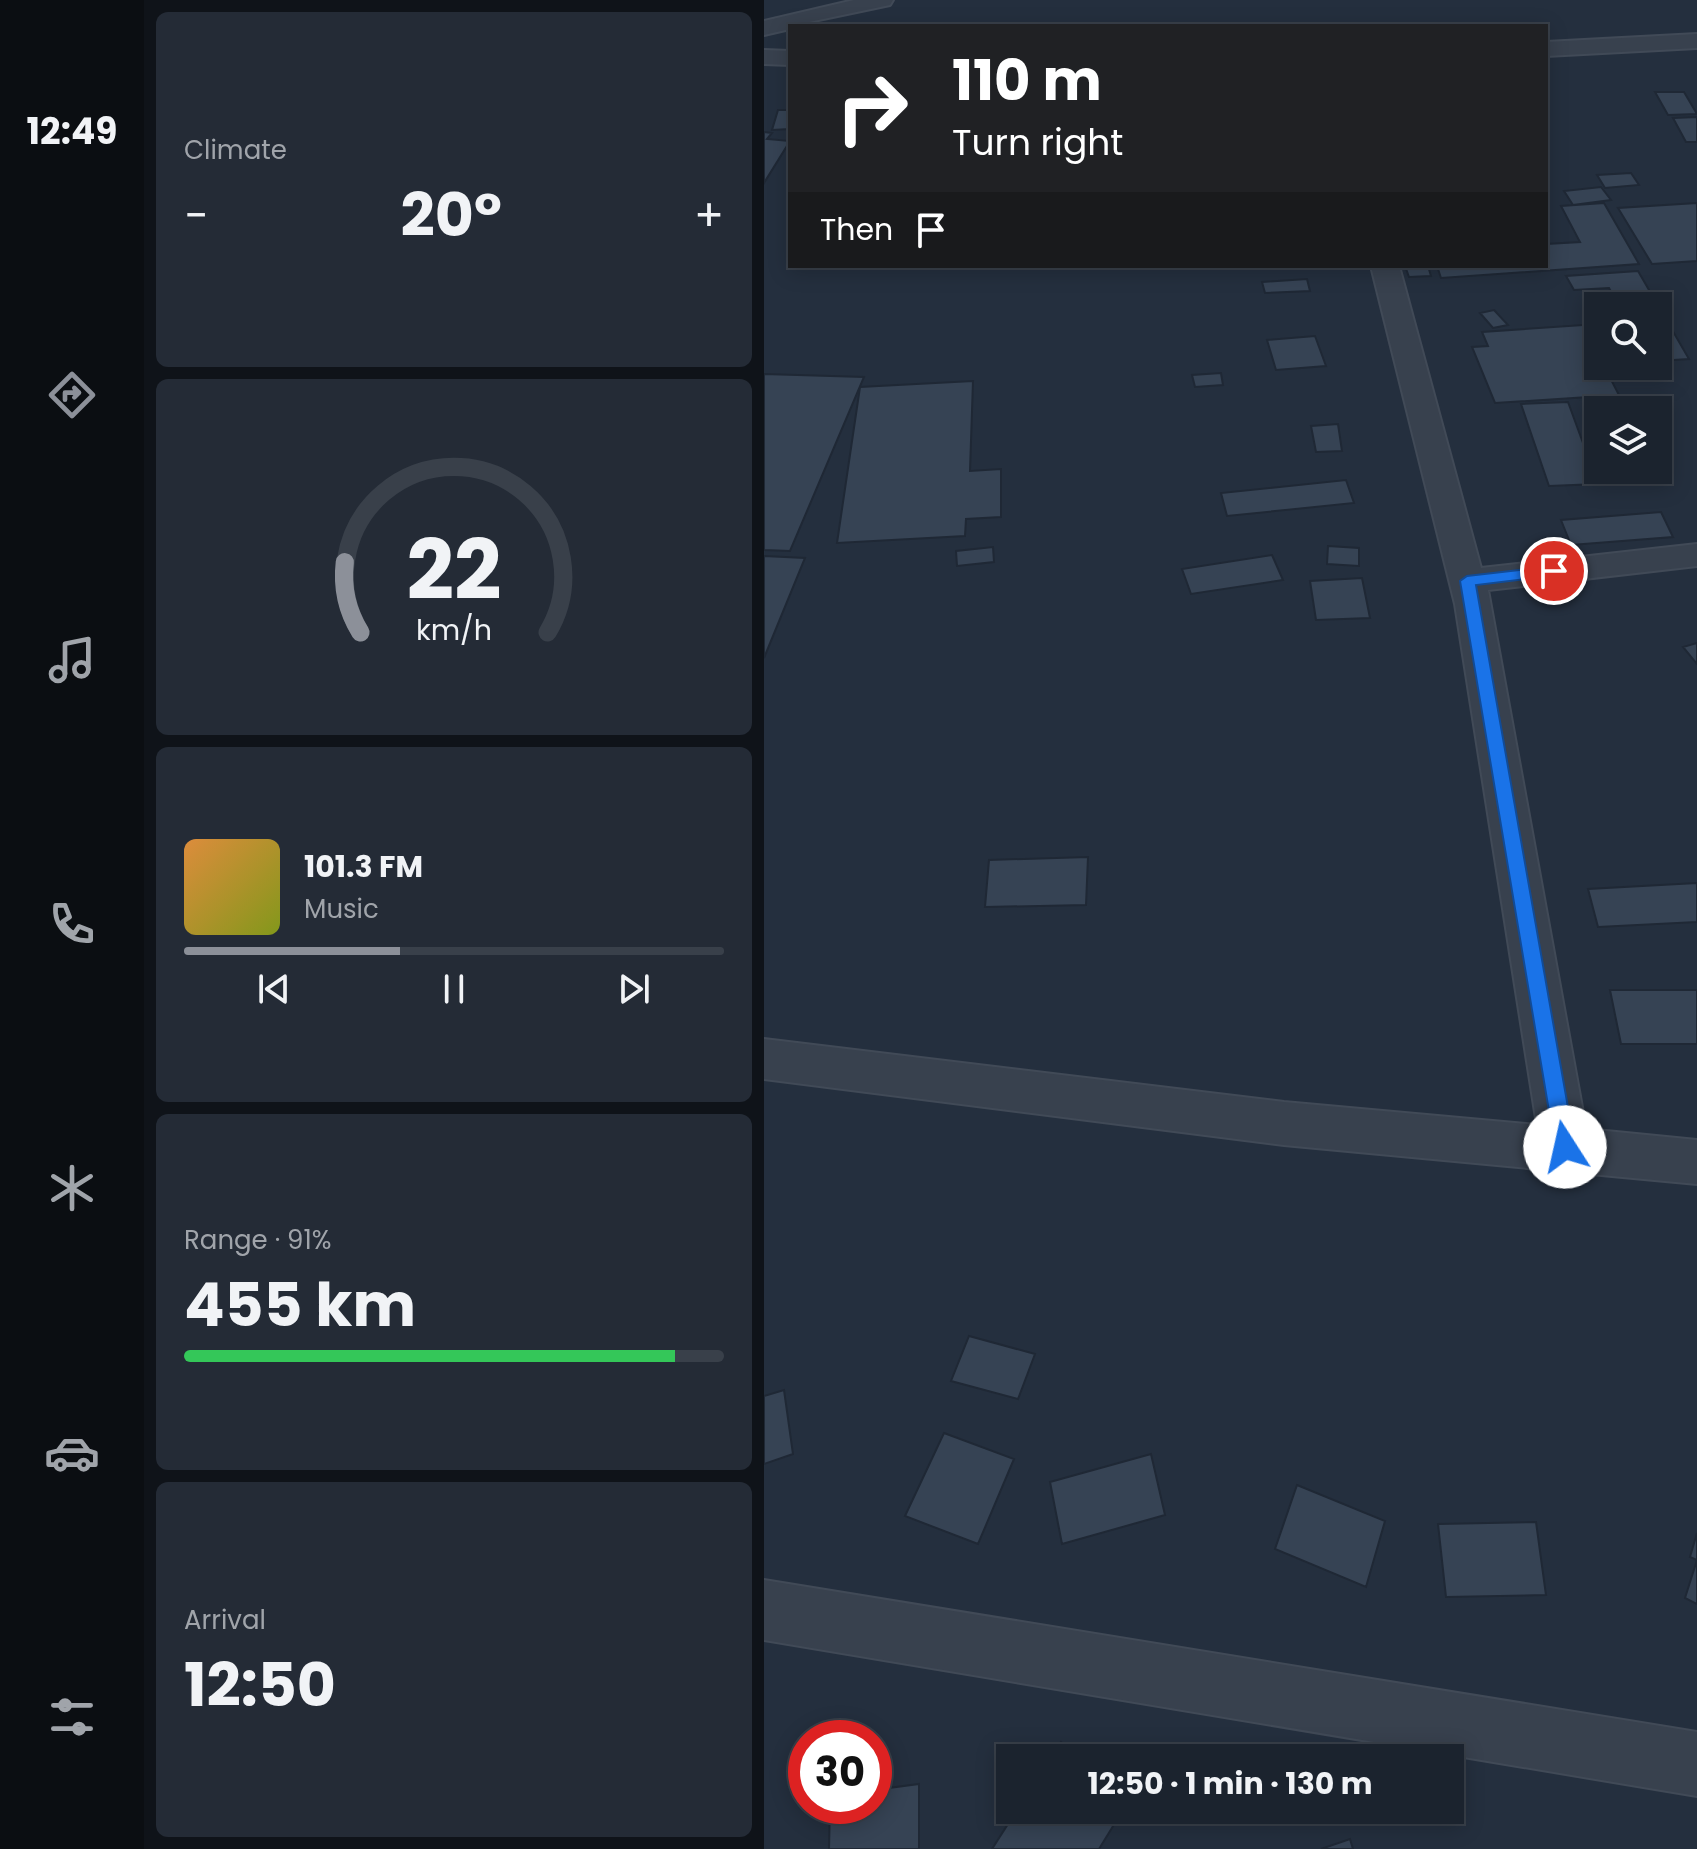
<!DOCTYPE html>
<meta charset="utf-8">
<style>
body{margin:0;font-family:Poppins,sans-serif;background:#242b36;color:#f1f3f6;height:100vh;display:flex;flex-direction:column;font-size:30px;white-space:nowrap}
*{box-sizing:border-box;margin:0}
p{font-size:26px;color:#a0a4aa}
.icon{flex:none;width:44px;height:44px;fill:none;stroke:currentColor;stroke-width:2;stroke-linecap:round;stroke-linejoin:round}
.map{position:relative;flex:1;overflow:hidden}
.panel{display:flex;flex-direction:column;gap:12px;padding:12px;background:#0f1319;width:620px}
.panel>*{flex:none}
.top-card{position:absolute;left:24px;top:24px;width:760px;height:244px;border-radius:0px;box-shadow:0 4px 20px #0003,0 0 0 2px #39404a;background:#202124;color:#fff;overflow:hidden}
.fabs{position:absolute;left:820px;top:292px;display:grid;gap:16px}
.fabs a{display:grid;place-items:center;width:88px;height:88px;border-radius:0px;background:#1b232e;box-shadow:0 4px 20px #0003,0 0 0 2px #39404a;font-size:40px}
.speed{position:absolute;left:24px;top:1720px;display:flex;gap:16px;font-size:40px;font-weight:700;text-align:center}
.speed>*{display:grid;place-content:center;width:104px;height:104px;border-radius:50%;background:#1b232e;box-shadow:0 4px 20px #0003,0 0 0 2px #39404a;line-height:1}
.speed .limit{border:12px solid #d22;background:#fff;color:#111}
.pin{position:absolute;display:grid;place-items:center;width:68px;height:68px;color:#fff;margin:-34px;border:4px solid #fff;border-radius:50%;box-shadow:0 2px 8px #0007}
.me{position:absolute;width:88px;margin:-44px;rotate:350deg;stroke-linejoin:round;filter:drop-shadow(0 0 6px #0008)}
.turn{display:flex;align-items:center;gap:28px;height:168px;padding:0 32px;font-size:36px}
.turn .icon{width:104px;height:104px;stroke-width:2.5}
.turn b{display:block;font-size:56px;line-height:68px}
.then{display:flex;align-items:center;height:76px;padding:0 32px;background:#0003;gap:16px;font-size:30px}
.big{font-size:60px;font-weight:700;line-height:1.1}
.panel .widget{flex:1;display:flex;flex-direction:column;justify-content:center;gap:12px;min-width:0;padding:0 28px;border-radius:12px;background:#242b36}
.panel .dial{align-items:center;gap:0}
.dial svg{height:208px;overflow:visible;fill:none;stroke:#39404a;stroke-width:7;stroke-linecap:round;text-anchor:middle}
.dial text{fill:#f1f3f6;stroke:none}
.song{display:flex;align-items:center;gap:24px}
.cover{width:96px;height:96px;border-radius:12px;background:linear-gradient(135deg,hsl(30 70% 55%),hsl(70 70% 35%))}
.played{height:8px;border-radius:4px;background:linear-gradient(90deg,#8c9099 40%,#39404a 40%)}
.keys{display:flex;justify-content:space-around;direction:ltr}
.heat{display:flex;justify-content:space-between;align-items:center;font-size:44px;direction:ltr}
.charge{height:12px;border-radius:6px;background:linear-gradient(90deg,#34c759 91%,#39404a 0)}
.trip{position:absolute;left:232px;top:1744px;width:468px;height:80px;border-radius:0px;background:#1b232e;box-shadow:0 4px 20px #0003,0 0 0 2px #39404a;font-weight:700;line-height:80px;text-align:center}
main{display:flex;flex:1;min-height:0}
.tabs{display:flex;flex-direction:column;width:144px;justify-content:space-around;align-items:center;background:#0b0e12;color:#a0a4aa}
.tabs .icon{width:56px;height:56px}
.tabs .current{color:#8c9099}
.tabs b{font-size:36px;color:#f1f3f6}
.map>svg:first-child{display:block}
</style>
<main>
<nav class="tabs">
<b>12:49</b>
<svg class="icon current" aria-label="directions" viewBox="0 0 24 24"><path d="M12 3l9 9-9 9-9-9zM9 14v-3h6M13 9l2 2-2 2"/></svg>
<svg class="icon" aria-label="music" viewBox="0 0 24 24"><path d="M9 18V5l10-2v13"/><circle cx="6" cy="18" r="3"/><circle cx="16" cy="16" r="3"/></svg>
<svg class="icon" aria-label="phone" viewBox="0 0 24 24"><path d="M5 4h4l2 5-3 2q2 4 5 5l2-3 5 2v4C11 20 4 13 5 4z"/></svg>
<svg class="icon" aria-label="climate" viewBox="0 0 24 24"><path d="M12 3v18M4 7l16 10M4 17L20 7"/></svg>
<svg class="icon" aria-label="car" viewBox="0 0 24 24"><path d="M5 17H2v-5l4-1 3-4h7l3 4 3 1v5h-3M9 17h6M6 11h13"/><circle cx="7" cy="17" r="2"/><circle cx="17" cy="17" r="2"/></svg>
<svg class="icon" aria-label="filters" viewBox="0 0 24 24"><path d="M4 7h16M4 17h16"/><circle cx="9" cy="7" r="2"/><circle cx="15" cy="17" r="2"/></svg>
</nav>
<section class="panel">
<div class="widget"><p>Climate</p>
<div class="heat"><a>−</a><b class="big">20°</b><a>+</a></div>
</div>
<div class="widget dial"><svg viewBox="0 0 100 80">
<path d="M14 69A42 42 0 1 1 86 69"/>
<path d="M14 69A42 42 0 0 1 8 42" stroke="#8c9099"/>
<text x="50" y="56" font-size="32" font-weight="700">22</text>
<text x="50" y="72" font-size="11">km/h</text>
</svg></div>
<div class="widget">
<div class="song"><i class="cover"></i><div><b>101.3 FM</b><p>Music</p></div></div>
<div class="played"></div>
<div class="keys"><svg class="icon" aria-label="previous" viewBox="0 0 24 24"><path d="M18 5L8 12l10 7zM5 5v14"/></svg><svg class="icon" aria-label="pause" viewBox="0 0 24 24"><path d="M8 5v14M16 5v14"/></svg><svg class="icon" aria-label="next" viewBox="0 0 24 24"><path d="M6 5l10 7-10 7zM19 5v14"/></svg></div>
</div>
<div class="widget"><p>Range · 91%</p><b class="big">455 km</b><div class="charge"></div></div>
<div class="widget"><p>Arrival</p><b class="big">12:50</b></div>
</section>
<div class="map">
<svg width="933" height="1849" viewBox="0 0 933 1849">
<rect width="100%" height="100%" fill="#242f3e"/>
<path fill="#364354" stroke="#1f2835" stroke-width="2" d="M 891,92 L 920,92 L 933,114 L 904,115 Z
M 14,110 L 26,110 L 26,129 L 8,130 Z
M 933,117 L 933,142 L 922,142 L 909,118 Z
M 0,132 L 8,133 L 3,139 L 26,141 L 0,183 Z
M 867,173 L 875,185 L 841,188 L 833,175 Z
M 837,187 L 847,200 L 809,205 L 800,191 Z
M 840,203 L 875,264 L 677,278 L 673,266 L 782,266 L 782,244 L 816,242 L 797,206 Z
M 933,203 L 933,261 L 888,264 L 854,208 Z
M 641,266 L 664,266 L 667,276 L 645,277 Z
M 874,271 L 925,359 L 894,361 L 894,306 L 855,306 L 845,288 L 810,290 L 802,276 Z
M 543,279 L 546,291 L 501,293 L 498,282 Z
M 730,310 L 744,325 L 729,328 L 716,313 Z
M 834,324 L 834,366 L 840,366 L 855,395 L 731,403 L 708,347 L 724,346 L 718,332 Z
M 551,336 L 562,366 L 512,370 L 503,340 Z
M 457,373 L 459,385 L 431,387 L 428,375 Z
M 0,374 L 100,377 L 26,551 L 0,550 Z
M 209,381 L 206,471 L 237,469 L 237,517 L 202,519 L 201,536 L 73,543 L 96,387 Z
M 804,402 L 834,484 L 785,486 L 757,404 Z
M 574,424 L 578,451 L 552,452 L 547,426 Z
M 582,480 L 590,503 L 463,516 L 457,493 Z
M 897,512 L 909,537 L 807,545 L 797,520 Z
M 564,546 L 595,548 L 595,566 L 563,564 Z
M 229,547 L 230,562 L 193,566 L 192,551 Z
M 508,555 L 519,580 L 427,594 L 418,569 Z
M 0,556 L 41,558 L 0,658 Z
M 598,578 L 606,618 L 552,620 L 546,581 Z
M 933,643 L 933,664 L 919,647 Z
M 324,857 L 322,905 L 221,907 L 225,860 Z
M 933,883 L 933,922 L 834,927 L 824,889 Z
M 846,990 L 933,990 L 933,1044 L 857,1044 Z
M 205,1336 L 271,1354 L 254,1399 L 187,1381 Z
M 20,1390 L 29,1454 L 0,1464 L 0,1396 Z
M 180,1433 L 250,1459 L 214,1544 L 141,1516 Z
M 387,1454 L 401,1515 L 298,1544 L 286,1482 Z
M 533,1485 L 621,1521 L 602,1587 L 511,1549 Z
M 772,1522 L 782,1595 L 682,1597 L 674,1524 Z
M 933,1533 L 933,1604 L 921,1598 L 933,1560 L 926,1557 Z
M 297,1742 L 317,1758 L 286,1758 Z
M 155,1784 L 155,1849 L 65,1849 L 66,1806 L 110,1806 L 110,1790 Z
M 253,1810 L 359,1810 L 335,1849 L 228,1849 Z
M 586,1839 L 589,1849 L 557,1849 Z"/>
<g fill="none" stroke-linecap="round" stroke-linejoin="round">
<defs>
<path id="minor" d="M 90,0 L 129,0 L 126,5 L 26,26 L 26,29 L 0,35 L 0,21 Z
M 933,34 L 933,48 L 782,56 L 782,42 Z
M 0,50 L 26,51 L 26,65 L 0,64 Z
M 607,266 L 635,266 L 717,568 L 933,544 L 933,566 L 724,590 L 822,1129 L 933,1140 L 933,1184 L 520,1145 L 0,1079 L 0,1039 L 520,1102 L 773,1125 L 691,604 Z
M 0,1580 L 933,1732 L 933,1796 L 0,1640 Z"/>
</defs>
<use href="#minor" stroke="#414a57" stroke-width="4"/>
<use href="#minor" fill="#38414e" fill-rule="evenodd"/>
</g>
<path fill="#1a73e8" stroke="#114b97" stroke-width="2" d="M 790,566 L 797,571 L 795,575 L 712,585 L 811,1147 L 808,1154 L 801,1156 L 794,1154 L 791,1147 L 696,581 L 703,576 Z"/>
</svg>
<div class="fabs">
<a><svg class="icon" aria-label="search" viewBox="0 0 24 24"><circle cx="10" cy="10" r="6"/><path d="M15 15l6 6"/></svg></a>
<a><svg class="icon" aria-label="layers" viewBox="0 0 24 24"><path d="M12 4l9 5-9 5-9-5zM3 14l9 5 9-5"/></svg></a>
</div>
<div class="speed"><div class="limit">30</div></div>
<div class="pin" style="left:790px;top:571px;background:#d93025"><svg class="icon" aria-label="arrive" viewBox="0 0 24 24"><path d="M6 21V4h12l-3 4 3 4H6"/></svg></div>
<svg class="me" style="left:801px;top:1147px" viewBox="-20 -20 40 40"><circle r="19" fill="#fff"/><path d="M0-13L10 11 0 6-10 11z" fill="#1a73e8"/></svg>
<div class="trip">12:50 · 1 min · 130 m</div>
<div class="top-card">
<div class="turn"><svg class="icon" aria-label="right" viewBox="0 0 24 24"><path d="M7 20v-9h11M14 6l5 5-5 5"/></svg><div><b>110 m</b>Turn right</div></div>
<div class="then">Then<svg class="icon" aria-label="arrive" viewBox="0 0 24 24"><path d="M6 21V4h12l-3 4 3 4H6"/></svg></div>
</div>
</div>
</main>
